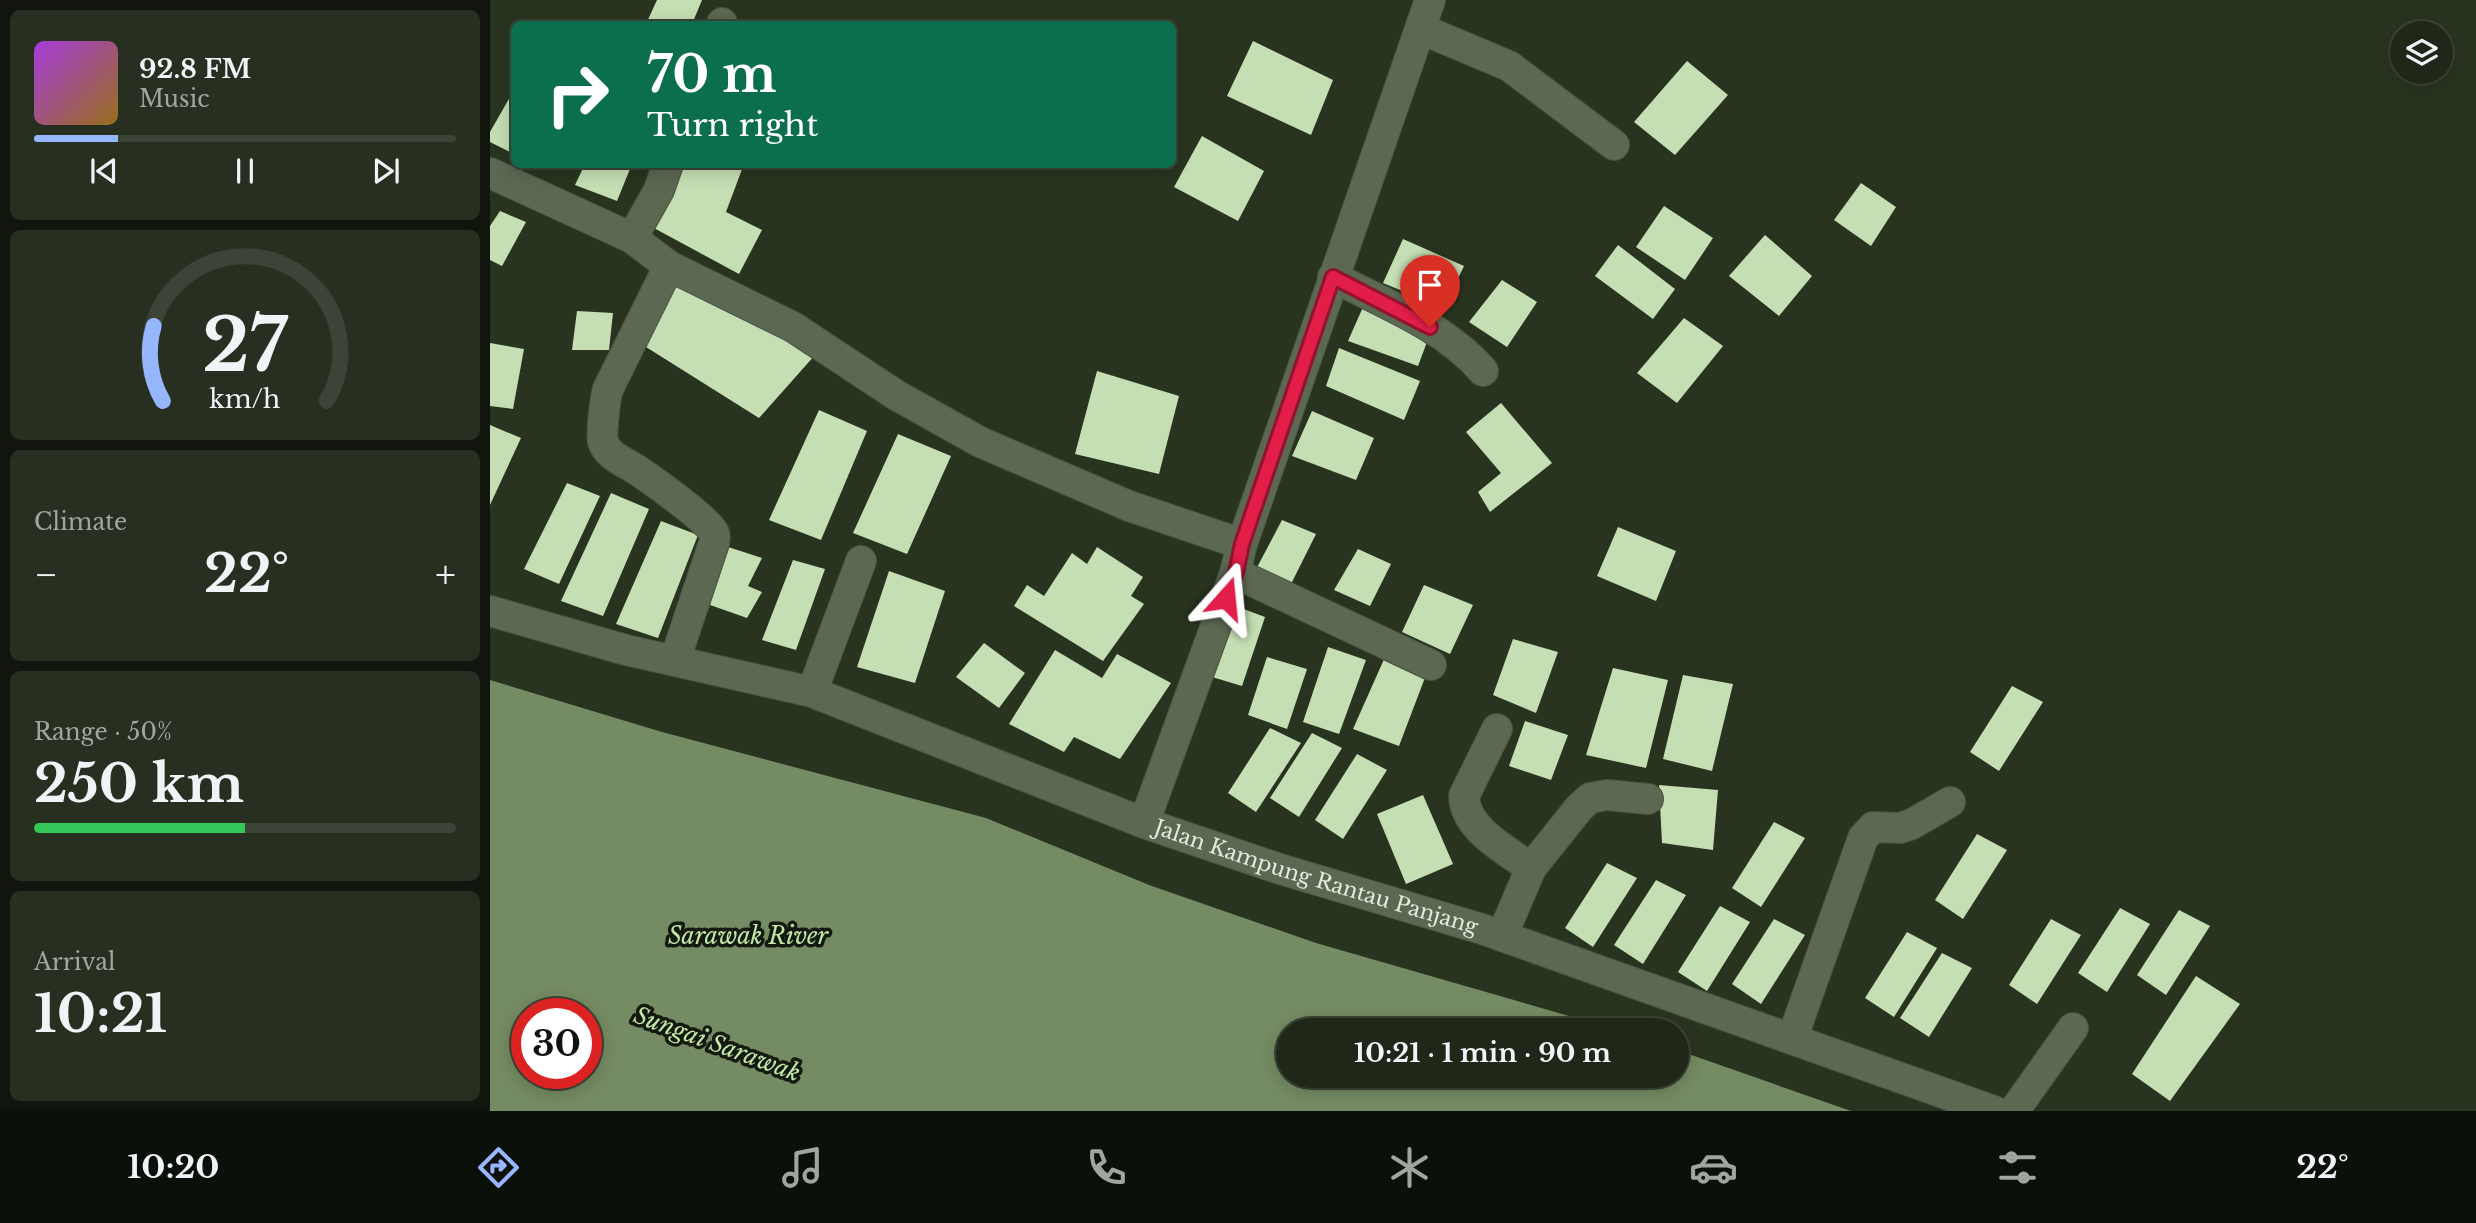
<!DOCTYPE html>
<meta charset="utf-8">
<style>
body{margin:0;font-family:"Libre Baskerville",serif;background:#272f21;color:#f1f3f6;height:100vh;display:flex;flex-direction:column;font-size:26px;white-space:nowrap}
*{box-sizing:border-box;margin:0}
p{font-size:23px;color:#a1a5a2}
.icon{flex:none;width:38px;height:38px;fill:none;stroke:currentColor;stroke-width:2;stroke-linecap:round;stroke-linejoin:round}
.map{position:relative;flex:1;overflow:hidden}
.drawer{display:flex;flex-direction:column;gap:10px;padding:10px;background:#11150d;width:490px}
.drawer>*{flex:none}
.guide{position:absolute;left:21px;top:21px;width:665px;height:147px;border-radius:10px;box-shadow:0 4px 18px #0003,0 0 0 2px #3c4437;background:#0b6e4f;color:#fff;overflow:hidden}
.controls{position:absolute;left:1900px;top:21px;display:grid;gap:14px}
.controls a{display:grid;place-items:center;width:63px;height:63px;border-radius:50%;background:#1f2718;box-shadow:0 4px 18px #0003,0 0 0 2px #3c4437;font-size:35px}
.speed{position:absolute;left:21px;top:998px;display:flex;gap:14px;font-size:35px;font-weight:700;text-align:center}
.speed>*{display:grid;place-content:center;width:91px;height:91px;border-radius:50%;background:#1f2718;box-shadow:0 4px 18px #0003,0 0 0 2px #3c4437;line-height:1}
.speed .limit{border:10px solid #d22;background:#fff;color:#111}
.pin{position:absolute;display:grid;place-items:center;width:60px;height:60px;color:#fff;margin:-72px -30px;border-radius:50% 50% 50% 0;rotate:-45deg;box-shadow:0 0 7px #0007}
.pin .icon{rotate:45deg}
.me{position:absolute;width:77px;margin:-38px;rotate:18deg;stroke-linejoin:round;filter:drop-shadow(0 0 5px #0008)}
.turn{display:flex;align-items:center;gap:24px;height:147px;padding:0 21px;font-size:32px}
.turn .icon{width:91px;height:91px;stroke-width:2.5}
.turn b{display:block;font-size:49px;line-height:60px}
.big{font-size:52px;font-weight:700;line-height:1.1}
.drawer .tile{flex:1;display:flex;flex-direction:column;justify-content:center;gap:10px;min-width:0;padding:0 24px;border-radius:10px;background:#272f21}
.drawer .dial{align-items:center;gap:0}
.dial svg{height:182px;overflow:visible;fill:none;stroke:#3c4437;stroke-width:7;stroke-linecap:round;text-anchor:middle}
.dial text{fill:#f1f3f6;stroke:none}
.song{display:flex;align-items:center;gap:21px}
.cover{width:84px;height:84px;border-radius:10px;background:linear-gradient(135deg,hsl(280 70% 55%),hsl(40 70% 35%))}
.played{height:7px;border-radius:4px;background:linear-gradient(90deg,#96b6fd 20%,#3c4437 20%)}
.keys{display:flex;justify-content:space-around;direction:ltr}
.heat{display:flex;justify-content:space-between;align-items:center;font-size:38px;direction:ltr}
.charge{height:10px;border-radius:5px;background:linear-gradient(90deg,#34c759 50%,#3c4437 0)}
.trip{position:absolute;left:786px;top:1018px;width:413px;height:70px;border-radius:35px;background:#1f2718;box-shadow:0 4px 18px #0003,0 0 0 2px #3c4437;font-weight:700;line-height:70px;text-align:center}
.menu{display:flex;height:112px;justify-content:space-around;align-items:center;background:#0c100a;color:#a1a5a2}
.menu .icon{width:49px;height:49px}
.menu .current{color:#96b6fd}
.menu b{font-size:32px;color:#f1f3f6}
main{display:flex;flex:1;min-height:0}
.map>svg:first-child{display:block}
</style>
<main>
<section class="drawer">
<div class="tile">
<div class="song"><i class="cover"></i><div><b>92.8 FM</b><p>Music</p></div></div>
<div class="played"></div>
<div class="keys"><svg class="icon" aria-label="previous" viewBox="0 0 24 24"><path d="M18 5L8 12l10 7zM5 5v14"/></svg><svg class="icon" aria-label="pause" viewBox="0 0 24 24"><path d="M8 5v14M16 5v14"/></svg><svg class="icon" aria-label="next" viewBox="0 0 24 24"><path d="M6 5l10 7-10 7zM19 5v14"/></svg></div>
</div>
<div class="tile dial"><svg viewBox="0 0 100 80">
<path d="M14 69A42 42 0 1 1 86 69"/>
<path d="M14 69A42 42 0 0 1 10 36" stroke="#96b6fd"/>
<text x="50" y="56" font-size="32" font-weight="700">27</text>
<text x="50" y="72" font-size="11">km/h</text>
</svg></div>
<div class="tile"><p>Climate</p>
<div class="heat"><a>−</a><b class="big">22°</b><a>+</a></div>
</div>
<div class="tile"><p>Range · 50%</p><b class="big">250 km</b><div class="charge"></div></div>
<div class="tile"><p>Arrival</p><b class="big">10:21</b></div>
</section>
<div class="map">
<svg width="1986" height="1111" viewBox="0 0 1986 1111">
<rect width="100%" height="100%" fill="#293420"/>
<path fill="#758b63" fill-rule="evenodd" d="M 0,680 L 172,732 L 496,818 L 659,885 L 826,943 L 1131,1031 L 798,1031 L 798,1076 L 1186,1076 L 1187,1050 L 1361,1111 L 0,1111 ZM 37,1013 L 96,1013 L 96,1073 L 37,1073 Z"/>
<path fill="#c5deb3" d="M 167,0 L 212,0 L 202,24 L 156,24 Z
M 763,41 L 843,80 L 821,135 L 737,96 Z
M 1197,61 L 1238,95 L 1185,155 L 1144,122 Z
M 24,90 L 24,154 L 0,142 L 0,132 Z
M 712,136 L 774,171 L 748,221 L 684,187 Z
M 95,164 L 142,164 L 127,201 L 85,185 Z
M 186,164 L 254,164 L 236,212 L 272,230 L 249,274 L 162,227 Z
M 1371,183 L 1406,207 L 1381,246 L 1344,220 Z
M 1174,206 L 1223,238 L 1195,280 L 1146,247 Z
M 10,211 L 36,222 L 12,266 L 0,260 L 0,226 Z
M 1275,235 L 1322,276 L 1289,316 L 1239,276 Z
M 913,239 L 974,266 L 954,308 L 893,283 Z
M 1128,245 L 1185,289 L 1163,319 L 1105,276 Z
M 1012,280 L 1047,302 L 1017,347 L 979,322 Z
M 188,283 L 325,355 L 269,418 L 148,342 Z
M 873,307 L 940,334 L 928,366 L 858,341 Z
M 87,311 L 123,313 L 119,350 L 82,350 Z
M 1194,318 L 1233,346 L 1187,403 L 1147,373 Z
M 0,343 L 34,349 L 23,409 L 0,406 Z
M 849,348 L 930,381 L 914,420 L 836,386 Z
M 607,371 L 689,396 L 669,474 L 585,454 Z
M 1011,403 L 1062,463 L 1000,512 L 988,492 L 1011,473 L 976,432 Z
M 329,410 L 377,431 L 331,540 L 279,520 Z
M 822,411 L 884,438 L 866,480 L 802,456 Z
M 0,425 L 31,438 L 0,505 Z
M 408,434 L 461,456 L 417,554 L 363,533 Z
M 77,483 L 110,496 L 69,584 L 34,569 Z
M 121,493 L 159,509 L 113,616 L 71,601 Z
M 792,520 L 826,534 L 800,586 L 764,573 Z
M 171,521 L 208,535 L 168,638 L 126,624 Z
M 1128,527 L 1186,551 L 1166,601 L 1107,576 Z
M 229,544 L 272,558 L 258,586 L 272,592 L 257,618 L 206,600 Z
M 607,547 L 653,577 L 641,596 L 654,604 L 613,661 L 524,606 L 537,585 L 554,596 L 582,553 L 597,564 Z
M 868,549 L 901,564 L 880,606 L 844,590 Z
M 303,560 L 335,569 L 306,650 L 272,640 Z
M 399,571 L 455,591 L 425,683 L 367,667 Z
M 934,585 L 983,605 L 960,654 L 912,632 Z
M 740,604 L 775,617 L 752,686 L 712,674 Z
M 1023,639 L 1068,652 L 1046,713 L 1003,695 Z
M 494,643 L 535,673 L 509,708 L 466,677 Z
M 838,647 L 876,660 L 849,734 L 813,722 Z
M 565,650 L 612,678 L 627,654 L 681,683 L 630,759 L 584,737 L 574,752 L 519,724 Z
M 777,657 L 817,669 L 797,729 L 758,715 Z
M 895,657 L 936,675 L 909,746 L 863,729 Z
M 1123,668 L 1178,680 L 1156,768 L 1096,755 Z
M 1193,675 L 1243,684 L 1222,771 L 1173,759 Z
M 1522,686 L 1553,702 L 1509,771 L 1480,752 Z
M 1035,721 L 1078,735 L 1061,780 L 1019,766 Z
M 780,728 L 811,743 L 766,812 L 738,793 Z
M 822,733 L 852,748 L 809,817 L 780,798 Z
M 867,754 L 897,770 L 853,839 L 825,820 Z
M 1169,785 L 1228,790 L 1223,850 L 1172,843 Z
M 933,795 L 963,864 L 916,884 L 887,814 Z
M 1284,822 L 1315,838 L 1271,907 L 1242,888 Z
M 1487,834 L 1517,850 L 1473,919 L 1445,900 Z
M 1117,863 L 1147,878 L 1103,947 L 1075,928 Z
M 1166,880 L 1196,895 L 1153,964 L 1124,945 Z
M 1230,906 L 1260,922 L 1217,991 L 1188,972 Z
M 1630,908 L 1660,924 L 1617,992 L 1588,973 Z
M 1689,910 L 1720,926 L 1676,995 L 1647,975 Z
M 1284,919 L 1315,935 L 1271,1004 L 1242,984 Z
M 1561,919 L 1591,935 L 1547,1004 L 1519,985 Z
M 1417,932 L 1447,948 L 1404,1017 L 1375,998 Z
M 1452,953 L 1482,968 L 1439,1037 L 1410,1018 Z
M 1706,976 L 1750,1004 L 1680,1101 L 1642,1074 Z"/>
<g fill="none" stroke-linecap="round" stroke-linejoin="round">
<defs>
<g id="street">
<path id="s1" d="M 940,0 L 752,544 L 745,573 L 654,823 L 790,869 L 992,929 L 1504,1111"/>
<path d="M 232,24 L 232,23"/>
<path d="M 931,29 L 1019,66 L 1124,145"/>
<path d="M 0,173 L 142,238 L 179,266 L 303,327 L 406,395 L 490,442 L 639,506 L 752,544"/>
<path d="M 142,238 L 169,190 L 178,164"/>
<path d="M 179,266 L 118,389 C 115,397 111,436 113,442 C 119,458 136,462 150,472 C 163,481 220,521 224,533 C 225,535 225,540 224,543 L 185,660"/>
<path d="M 843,277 C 895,304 954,326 993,371"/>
<path d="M 745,573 L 941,665"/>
<path d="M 0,611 L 136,650 L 322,692 L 654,823"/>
<path d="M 322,692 L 371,561"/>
<path d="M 1007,729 L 974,796 C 975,829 1016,850 1041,868"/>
<path d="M 1012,936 L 1041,868 L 1089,808 L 1100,798 L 1117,795 L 1158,799"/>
<path d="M 1302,1039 L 1373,838 L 1383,827 L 1410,828 L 1422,824 L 1460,802"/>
<path d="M 1524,1111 L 1583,1028"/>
</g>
</defs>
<use href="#street" stroke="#475240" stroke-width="32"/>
<use href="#street" stroke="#5b6852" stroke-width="30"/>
</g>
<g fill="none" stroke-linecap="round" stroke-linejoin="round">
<defs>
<path id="route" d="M 736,598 L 746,573 L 752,544 L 843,277 L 940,327"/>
</defs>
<use href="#route" stroke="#92132f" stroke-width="18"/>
<use href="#route" stroke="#e11d48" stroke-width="12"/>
</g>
<g text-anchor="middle" stroke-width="7" stroke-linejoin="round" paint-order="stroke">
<g font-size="21" fill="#e2eadd" stroke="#151a11">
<text dy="7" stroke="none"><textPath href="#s1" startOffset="1052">Jalan Kampung Rantau Panjang</textPath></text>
</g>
<g font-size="23" font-style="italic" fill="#c2e7a6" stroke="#151a11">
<text x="258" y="944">Sarawak River</text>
<text transform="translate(227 1044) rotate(20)" y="8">Sungai Sarawak</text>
</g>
</g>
</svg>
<div class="controls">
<a><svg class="icon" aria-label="layers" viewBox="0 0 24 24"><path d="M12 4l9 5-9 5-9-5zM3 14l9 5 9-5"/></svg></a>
</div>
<div class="speed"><div class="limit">30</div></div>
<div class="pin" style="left:940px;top:327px;background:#d93025"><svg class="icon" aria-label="arrive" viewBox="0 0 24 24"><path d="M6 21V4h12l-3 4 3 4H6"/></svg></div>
<svg class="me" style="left:736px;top:598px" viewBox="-20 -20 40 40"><path d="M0-17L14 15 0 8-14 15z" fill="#e11d48" stroke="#fff" stroke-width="4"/></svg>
<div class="trip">10:21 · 1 min · 90 m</div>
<div class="guide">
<div class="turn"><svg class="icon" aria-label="right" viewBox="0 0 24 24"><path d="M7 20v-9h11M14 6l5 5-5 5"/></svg><div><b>70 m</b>Turn right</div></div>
</div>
</div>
</main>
<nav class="menu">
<b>10:20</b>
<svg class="icon current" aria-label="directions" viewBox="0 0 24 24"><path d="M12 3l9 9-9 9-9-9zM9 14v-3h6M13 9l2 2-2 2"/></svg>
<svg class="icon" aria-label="music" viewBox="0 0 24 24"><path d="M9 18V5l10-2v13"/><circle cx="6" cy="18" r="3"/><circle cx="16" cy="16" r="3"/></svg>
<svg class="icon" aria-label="phone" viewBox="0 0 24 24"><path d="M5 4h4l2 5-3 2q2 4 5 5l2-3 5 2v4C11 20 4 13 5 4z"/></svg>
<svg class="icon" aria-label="climate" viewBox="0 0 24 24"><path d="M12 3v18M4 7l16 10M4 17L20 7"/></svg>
<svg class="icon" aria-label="car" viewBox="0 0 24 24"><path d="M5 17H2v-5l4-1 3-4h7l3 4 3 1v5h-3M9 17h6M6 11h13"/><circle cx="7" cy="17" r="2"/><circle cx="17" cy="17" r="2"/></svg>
<svg class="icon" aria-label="filters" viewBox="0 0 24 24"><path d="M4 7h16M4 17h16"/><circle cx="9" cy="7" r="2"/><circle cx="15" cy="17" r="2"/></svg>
<b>22°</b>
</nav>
